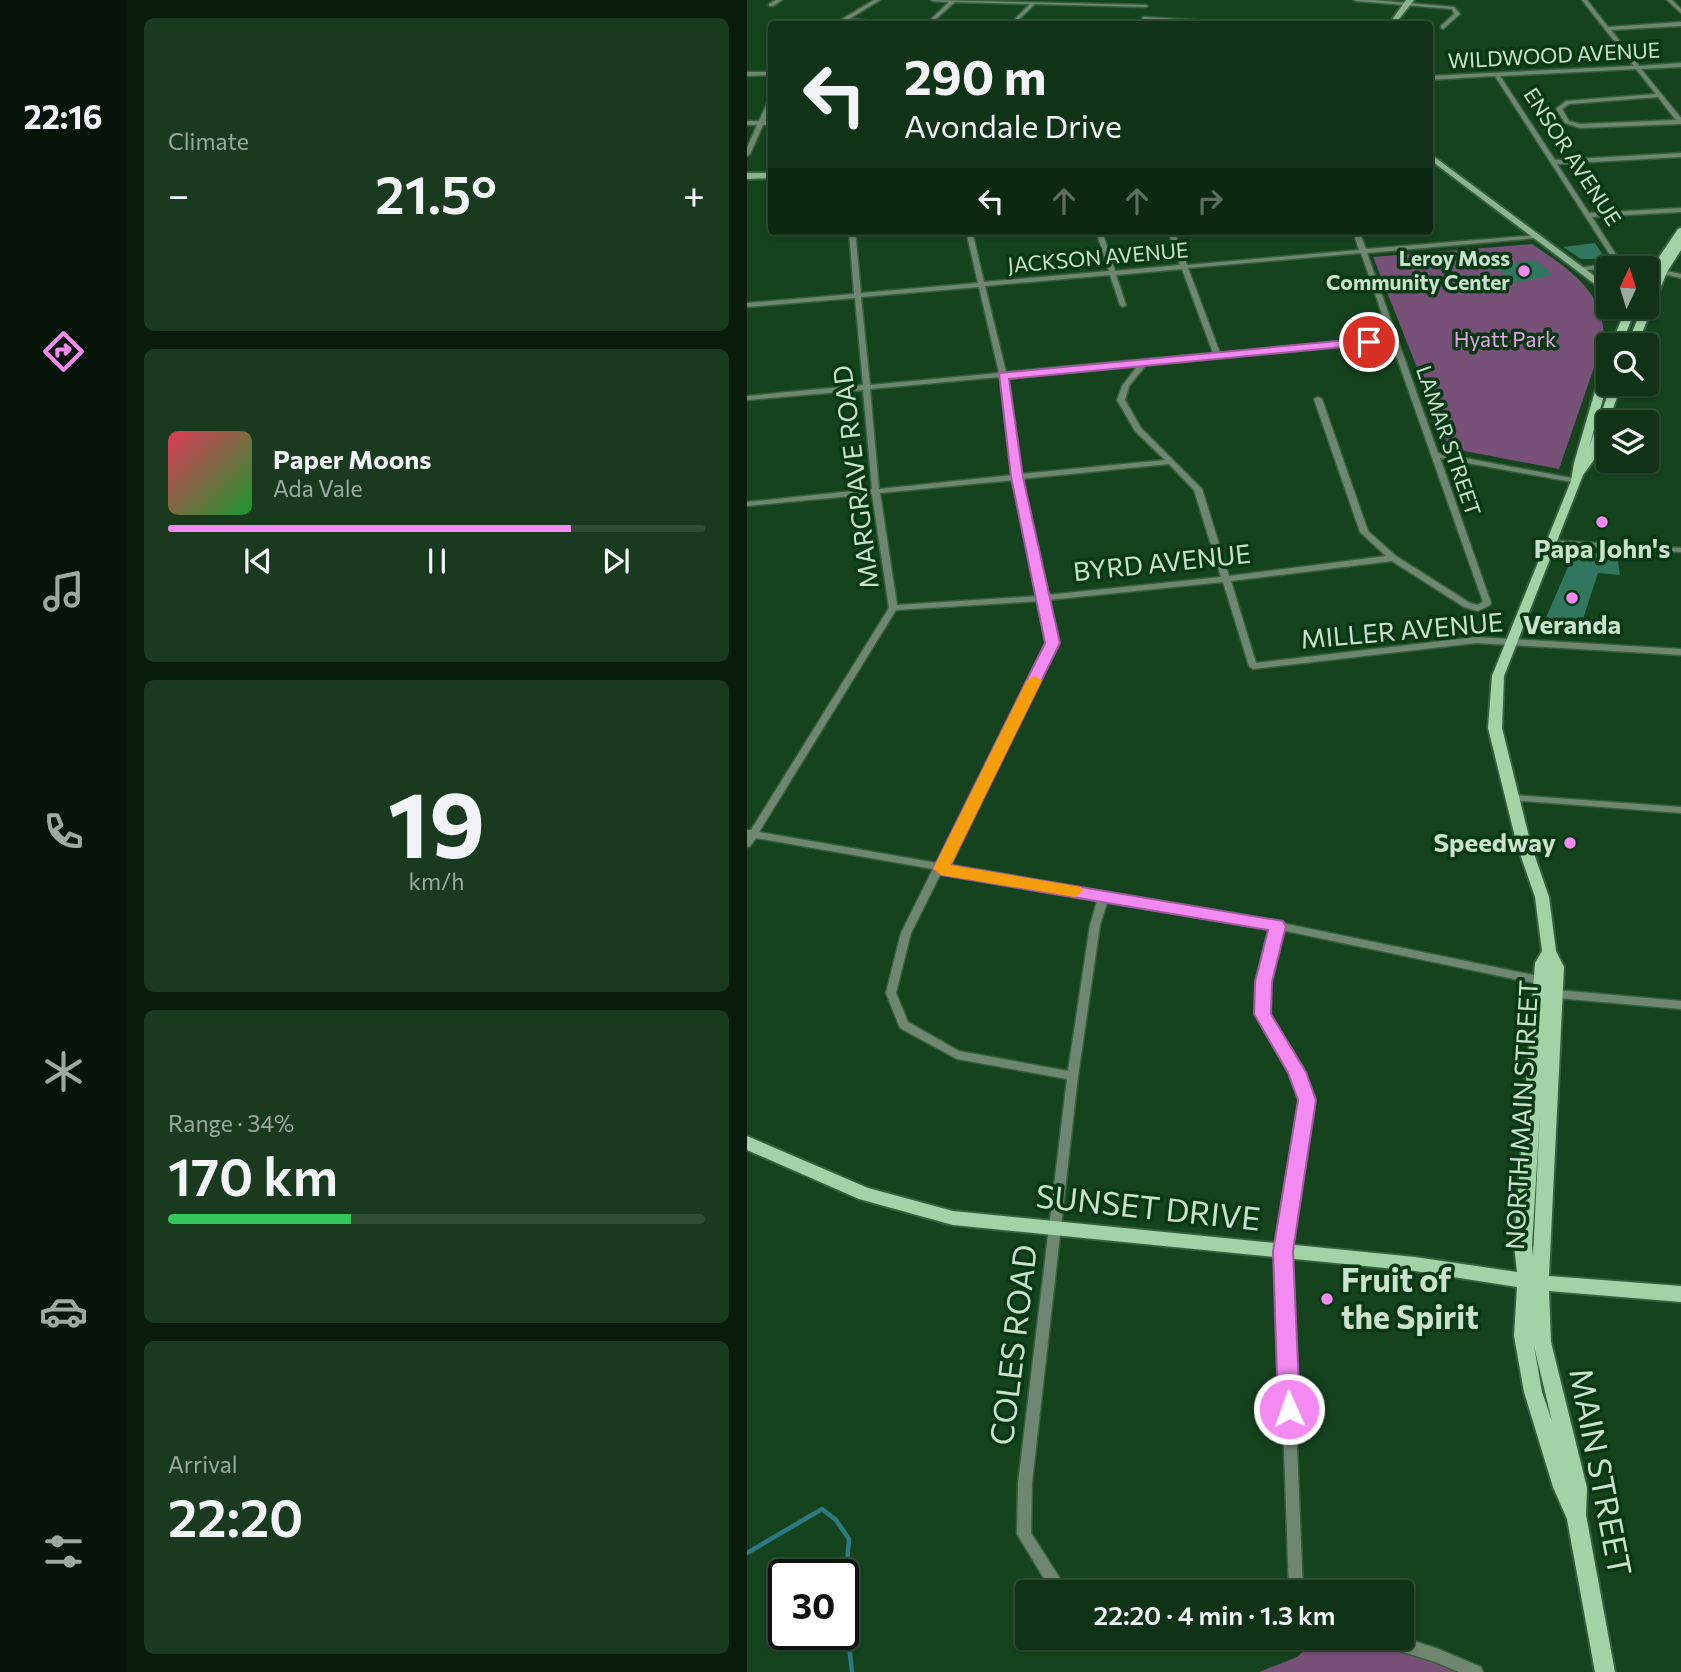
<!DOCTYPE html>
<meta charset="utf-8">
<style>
body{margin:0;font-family:Commissioner,sans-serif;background:#193a1f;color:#f1f3f6;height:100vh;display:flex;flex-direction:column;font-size:26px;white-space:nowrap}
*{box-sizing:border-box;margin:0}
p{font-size:23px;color:#9caaa1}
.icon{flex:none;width:38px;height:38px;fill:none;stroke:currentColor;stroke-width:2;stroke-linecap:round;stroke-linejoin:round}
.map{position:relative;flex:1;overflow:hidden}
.sheet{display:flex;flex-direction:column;gap:18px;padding:18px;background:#091c0c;width:621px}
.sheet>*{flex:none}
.banner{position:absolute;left:21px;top:21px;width:665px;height:214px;border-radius:7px;box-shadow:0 2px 5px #0004,0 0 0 2px #304d35;background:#103216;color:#f1f3f6;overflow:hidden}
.needle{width:46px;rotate:4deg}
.fabs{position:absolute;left:849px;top:256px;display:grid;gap:14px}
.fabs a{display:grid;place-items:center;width:63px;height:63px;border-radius:7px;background:#103216;box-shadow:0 2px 5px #0004,0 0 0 2px #304d35;font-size:35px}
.speed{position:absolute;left:21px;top:1559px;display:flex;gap:14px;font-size:35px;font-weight:700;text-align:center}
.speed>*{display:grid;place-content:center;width:91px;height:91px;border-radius:50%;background:#103216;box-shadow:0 2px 5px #0004,0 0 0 2px #304d35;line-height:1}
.speed .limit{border:4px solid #111;border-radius:10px;background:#fff;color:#111}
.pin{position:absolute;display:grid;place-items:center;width:60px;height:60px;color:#fff;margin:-30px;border:4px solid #fff;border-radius:50%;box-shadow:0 2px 7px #0007}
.me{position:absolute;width:77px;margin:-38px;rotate:358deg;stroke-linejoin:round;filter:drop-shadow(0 0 5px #0008)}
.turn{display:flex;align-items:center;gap:24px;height:147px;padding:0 21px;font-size:32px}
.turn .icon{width:91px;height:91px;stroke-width:2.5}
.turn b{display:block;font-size:49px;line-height:60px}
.lanes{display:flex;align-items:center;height:66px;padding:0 21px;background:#0003;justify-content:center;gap:35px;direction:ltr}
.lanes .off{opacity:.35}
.big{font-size:52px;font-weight:600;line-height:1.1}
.sheet .tile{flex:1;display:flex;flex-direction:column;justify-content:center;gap:10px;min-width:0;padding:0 24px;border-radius:10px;background:#193a1f}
.sheet .dial{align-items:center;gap:0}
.dial b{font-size:91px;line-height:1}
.song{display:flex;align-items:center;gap:21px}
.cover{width:84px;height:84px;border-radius:10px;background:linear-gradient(135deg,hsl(350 70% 55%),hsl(130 70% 35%))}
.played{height:7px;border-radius:4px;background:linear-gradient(90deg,#f38af2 75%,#304d35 75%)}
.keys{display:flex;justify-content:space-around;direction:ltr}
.heat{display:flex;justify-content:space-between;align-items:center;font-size:38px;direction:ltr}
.charge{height:10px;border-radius:5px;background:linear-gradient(90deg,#34c759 34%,#304d35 0)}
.trip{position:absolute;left:268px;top:1580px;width:399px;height:70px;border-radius:7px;background:#103216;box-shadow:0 2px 5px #0004,0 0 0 2px #304d35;font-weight:600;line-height:70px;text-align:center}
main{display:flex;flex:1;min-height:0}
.menu{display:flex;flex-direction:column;width:126px;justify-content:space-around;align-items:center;background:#061409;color:#9caaa1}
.menu .icon{width:49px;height:49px}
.menu .on{color:#f38af2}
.menu b{font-size:32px;color:#f1f3f6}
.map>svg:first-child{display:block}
</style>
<main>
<nav class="menu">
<b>22:16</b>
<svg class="icon on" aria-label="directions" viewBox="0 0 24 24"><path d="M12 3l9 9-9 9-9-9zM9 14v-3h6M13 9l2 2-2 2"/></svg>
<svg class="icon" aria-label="music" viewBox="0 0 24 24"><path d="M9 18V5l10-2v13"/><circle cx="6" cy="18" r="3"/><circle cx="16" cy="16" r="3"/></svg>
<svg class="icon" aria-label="phone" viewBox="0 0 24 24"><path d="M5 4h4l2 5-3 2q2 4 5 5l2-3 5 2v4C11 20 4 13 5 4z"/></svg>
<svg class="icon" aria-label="climate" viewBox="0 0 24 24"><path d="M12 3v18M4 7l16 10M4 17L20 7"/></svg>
<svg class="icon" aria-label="car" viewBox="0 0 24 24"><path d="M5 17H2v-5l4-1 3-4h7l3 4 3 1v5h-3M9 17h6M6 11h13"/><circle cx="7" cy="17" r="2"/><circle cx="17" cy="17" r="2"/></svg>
<svg class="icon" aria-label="filters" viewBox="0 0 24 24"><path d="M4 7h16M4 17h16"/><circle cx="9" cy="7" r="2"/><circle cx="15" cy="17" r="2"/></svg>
</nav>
<section class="sheet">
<div class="tile"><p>Climate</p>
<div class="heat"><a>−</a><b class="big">21.5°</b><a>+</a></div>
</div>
<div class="tile">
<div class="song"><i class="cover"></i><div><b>Paper Moons</b><p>Ada Vale</p></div></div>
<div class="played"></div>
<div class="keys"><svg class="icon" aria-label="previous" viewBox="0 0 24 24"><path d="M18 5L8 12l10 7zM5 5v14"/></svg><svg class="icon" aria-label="pause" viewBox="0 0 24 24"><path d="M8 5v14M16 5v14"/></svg><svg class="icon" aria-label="next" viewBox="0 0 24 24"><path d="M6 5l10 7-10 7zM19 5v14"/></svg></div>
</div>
<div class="tile dial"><b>19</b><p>km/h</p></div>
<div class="tile"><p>Range · 34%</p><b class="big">170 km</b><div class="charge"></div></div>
<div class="tile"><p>Arrival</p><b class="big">22:20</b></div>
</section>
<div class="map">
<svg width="934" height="1672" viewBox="0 0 934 1672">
<rect width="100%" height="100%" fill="#15431e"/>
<path fill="#785178" d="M 785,244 C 820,268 861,293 856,341 L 812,469 L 702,448 L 626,257 Z
M 571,1638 L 634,1638 L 729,1672 L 512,1672 L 550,1657 Z"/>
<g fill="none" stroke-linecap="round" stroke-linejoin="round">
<path stroke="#2e7a84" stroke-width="4.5" d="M 0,1553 L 75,1509 L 89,1520 L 102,1539 L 97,1601 L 105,1672"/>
</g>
<path fill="#31765e" d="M 848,243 L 859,259 L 834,259 L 816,247 Z
M 788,260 L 806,275 L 767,283 L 748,266 Z
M 828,551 L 870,555 L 873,575 L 851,573 L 833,628 L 797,622 Z"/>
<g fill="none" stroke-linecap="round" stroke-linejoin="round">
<defs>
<path id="street" d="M 29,0 L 35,0 L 26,6 L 22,6 L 22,4 Z
M 127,0 L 133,0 L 102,19 L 140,22 L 142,24 L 98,21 L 93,24 L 87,24 Z
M 184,0 L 399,5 L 401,6 L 399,7 L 288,4 L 267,24 L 263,24 L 283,4 L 208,2 L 183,24 L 179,24 L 202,2 L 186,1 Z
M 607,0 L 627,0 L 707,7 L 713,14 L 696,29 L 694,28 L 694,26 L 707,14 L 705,9 L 609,1 Z
M 835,0 L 840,0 L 861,27 L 934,22 L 934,26 L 864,30 L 892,66 L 934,63 L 934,67 L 894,69 L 934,118 L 934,124 L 833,128 L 818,123 L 809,109 L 819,101 L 909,94 L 889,69 L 753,76 L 808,160 L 934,153 L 934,157 L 810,164 L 842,213 L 934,208 L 934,212 L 845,217 L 873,261 L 867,267 L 833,271 L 830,269 L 831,268 L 865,263 L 867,261 L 748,76 L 682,80 L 682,76 L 887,66 ZM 911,97 L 929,120 L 833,124 L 822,121 L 815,109 L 822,104 Z
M 920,0 L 925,0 L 934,9 L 934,13 Z
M 397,17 L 479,22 L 482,24 L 462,24 L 395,20 L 395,18 Z
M 0,72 L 24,72 L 24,75 L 0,76 Z
M 24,99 L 24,106 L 18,121 L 24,121 L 24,125 L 16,125 L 3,154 L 0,156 L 0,148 L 10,125 L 0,125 L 0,121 L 12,121 L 21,101 Z
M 102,231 L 108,231 L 114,293 L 231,283 L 219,231 L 225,231 L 237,282 L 362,271 L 349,231 L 355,231 L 368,271 L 433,265 L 421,231 L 427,231 L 440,265 L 612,250 L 606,231 L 612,231 L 619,249 L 791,235 L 791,237 L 789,238 L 620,253 L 691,453 L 830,479 L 834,481 L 830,483 L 693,458 L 744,603 L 743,605 L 731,611 L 717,607 L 645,561 L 484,581 L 509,663 L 729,637 L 934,649 L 934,655 L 729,643 L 506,669 L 502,666 L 476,582 L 301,600 L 310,643 L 199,864 L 530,922 L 796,977 L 800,978 L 801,981 L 800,984 L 796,985 L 534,930 L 521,982 L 521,1014 L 555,1072 L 566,1100 L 542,1251 L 556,1592 L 542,1592 L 530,1251 L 554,1100 L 545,1073 L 511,1014 L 511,982 L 524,929 L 361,900 L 353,925 L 331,1076 L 285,1483 L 284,1533 L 314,1580 L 330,1587 L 332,1592 L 310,1592 L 304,1590 L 270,1534 L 271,1483 L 320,1079 L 210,1059 L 153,1028 L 139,993 L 154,933 L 186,869 L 9,838 L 3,846 L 0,847 L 0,830 L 4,830 L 142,608 L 125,494 L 0,506 L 0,502 L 125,489 L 116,390 L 0,400 L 0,396 L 116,385 L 108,298 L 0,307 L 0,303 L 107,294 ZM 614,253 L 643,337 L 473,353 L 441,268 ZM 435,269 L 466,353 L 259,372 L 238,286 L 363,275 L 373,305 L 376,307 L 379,305 L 369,275 ZM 232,287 L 252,373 L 123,385 L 114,297 ZM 644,341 L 736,602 L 730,605 L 723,603 L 649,556 L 621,531 L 575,399 L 571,397 L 567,399 L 613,532 L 639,556 L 482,576 L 455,489 L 394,428 L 378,400 L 382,386 L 400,364 ZM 392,364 L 375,386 L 370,400 L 388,431 L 418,460 L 273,474 L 260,376 ZM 253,377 L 266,475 L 132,489 L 123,389 ZM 422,464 L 447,490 L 474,577 L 300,595 L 274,479 ZM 267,480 L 292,596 L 150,605 L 133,493 ZM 293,601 L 302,643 L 190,863 L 12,832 L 149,610 ZM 195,871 L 351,898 L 343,925 L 321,1071 L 212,1051 L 161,1022 L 149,993 L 164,933 Z
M 910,269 L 934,274 L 934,278 L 908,272 L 908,270 Z
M 803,540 L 934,548 L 934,552 L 806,544 L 802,542 Z
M 766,795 L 934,807 L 934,813 L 763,800 L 761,798 Z
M 810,990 L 934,1001 L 934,1009 L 810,998 L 806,997 L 805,994 L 806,991 Z
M 654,1637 L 689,1648 L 734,1667 L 736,1672 L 712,1672 L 688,1662 L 634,1645 L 629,1643 L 627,1638 Z"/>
<path id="secondary" d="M 659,0 L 667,0 L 648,24 L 642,24 Z
M 682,153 L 861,286 L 861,294 L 682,159 Z
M 0,173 L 24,173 L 24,178 L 0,179 Z"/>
<path id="primary" d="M 934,228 L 934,250 L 920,272 L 890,345 L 880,345 L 896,306 L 900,306 L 900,298 L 909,274 L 903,283 L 900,284 L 900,275 L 931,229 Z
M 880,306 L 890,306 L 874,345 L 864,345 Z
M 861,361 L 861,382 L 842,447 L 865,383 L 875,383 L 849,457 L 836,475 L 757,676 L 755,728 L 784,845 L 802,897 L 809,951 L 817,967 L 802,1276 L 934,1286 L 934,1302 L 802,1291 L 804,1342 L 840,1488 L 839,1515 L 868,1672 L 848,1672 L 820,1519 L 806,1487 L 777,1392 L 767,1336 L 770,1287 L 668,1271 L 206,1225 L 112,1199 L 0,1150 L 0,1136 L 121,1188 L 206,1211 L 668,1257 L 770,1272 L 767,1245 L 788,963 L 795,951 L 788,897 L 770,845 L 741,728 L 745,676 L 824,481 L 827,463 L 856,364 ZM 793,1114 L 786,1256 L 785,1245 ZM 787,1346 L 805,1421 L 795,1392 Z"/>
</defs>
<use href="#street" stroke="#36603d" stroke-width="3"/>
<use href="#secondary" stroke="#36603d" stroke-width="4"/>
<use href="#primary" stroke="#36603d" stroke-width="4"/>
<use href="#street" fill="#6f8671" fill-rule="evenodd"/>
<use href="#secondary" fill="#8cb290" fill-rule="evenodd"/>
<use href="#primary" fill="#a2d3a7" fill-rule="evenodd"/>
</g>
<path fill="#f38af2" stroke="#9e5a9d" stroke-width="2" d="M 622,338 L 626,339 L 626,344 L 262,379 L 276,477 L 313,643 L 204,865 L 536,921 L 539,926 L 525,982 L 524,1014 L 559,1072 L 569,1100 L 546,1251 L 553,1409 L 549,1415 L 542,1418 L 534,1415 L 531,1409 L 526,1251 L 551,1100 L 541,1073 L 507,1014 L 508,982 L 521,930 L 194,875 L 186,869 L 298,643 L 264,477 L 252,373 Z"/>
<path fill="#f59e0b" d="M 287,676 L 295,680 L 204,865 L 334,887 L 336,891 L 328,897 L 194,875 L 186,869 L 280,680 Z"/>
<g fill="#f38af2" stroke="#083814" stroke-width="2.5">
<circle cx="777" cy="271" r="7"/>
<circle cx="855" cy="522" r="7"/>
<circle cx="825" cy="598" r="7"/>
<circle cx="823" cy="843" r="7"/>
<circle cx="580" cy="1299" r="7"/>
</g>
<g text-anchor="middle" stroke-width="7" stroke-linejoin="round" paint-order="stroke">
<g font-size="21" fill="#cae2cc" stroke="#083814">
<text transform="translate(807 56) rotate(-3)" y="7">WILDWOOD AVENUE</text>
<text transform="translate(825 157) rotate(57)" y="7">ENSOR AVENUE</text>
<text transform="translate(351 258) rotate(-5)" y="7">JACKSON AVENUE</text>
<text transform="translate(701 441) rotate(71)" y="7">LAMAR STREET</text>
</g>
<g font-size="21" font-weight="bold" fill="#cae2cc" stroke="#083814" text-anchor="end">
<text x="763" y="266">Leroy Moss<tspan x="763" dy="24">Community Center</tspan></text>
</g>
<g font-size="21" fill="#eaa2e8" stroke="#083814">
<text x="758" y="347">Hyatt Park</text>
</g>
<g font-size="26" fill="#cae2cc" stroke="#083814">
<text transform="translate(109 477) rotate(-97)" y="9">MARGRAVE ROAD</text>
<text transform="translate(415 563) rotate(-6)" y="9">BYRD AVENUE</text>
<text transform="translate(655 631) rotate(-5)" y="9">MILLER AVENUE</text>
<text transform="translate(775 1115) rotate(-87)" y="9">NORTH MAIN STREET</text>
</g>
<g font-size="26" font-weight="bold" fill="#cae2cc" stroke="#083814">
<text x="855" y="558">Papa John's</text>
<text x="825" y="634">Veranda</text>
<text x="809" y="852" text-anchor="end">Speedway</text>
</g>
<g font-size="32" fill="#cae2cc" stroke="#083814">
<text transform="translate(401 1208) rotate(6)" y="11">SUNSET DRIVE</text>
<text transform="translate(267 1345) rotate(-83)" y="11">COLES ROAD</text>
<text transform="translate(853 1472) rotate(79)" y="11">MAIN STREET</text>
</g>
<g font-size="32" font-weight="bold" fill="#cae2cc" stroke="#083814" text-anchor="start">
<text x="594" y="1292">Fruit of<tspan x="594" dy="37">the Spirit</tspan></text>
</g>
</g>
</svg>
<div class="fabs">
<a><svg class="needle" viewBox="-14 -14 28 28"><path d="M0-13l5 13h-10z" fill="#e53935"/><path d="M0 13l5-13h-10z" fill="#9caaa1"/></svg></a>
<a><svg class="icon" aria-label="search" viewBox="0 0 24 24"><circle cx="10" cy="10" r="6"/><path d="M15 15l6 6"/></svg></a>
<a><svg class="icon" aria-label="layers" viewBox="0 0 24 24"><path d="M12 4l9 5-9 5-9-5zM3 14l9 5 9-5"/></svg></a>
</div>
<div class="speed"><div class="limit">30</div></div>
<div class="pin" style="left:622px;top:342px;background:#d93025"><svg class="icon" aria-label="arrive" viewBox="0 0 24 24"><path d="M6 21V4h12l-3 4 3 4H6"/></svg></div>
<svg class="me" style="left:542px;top:1409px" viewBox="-20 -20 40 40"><circle r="17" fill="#f38af2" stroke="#fff" stroke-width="3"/><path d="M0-11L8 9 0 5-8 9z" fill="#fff"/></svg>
<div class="trip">22:20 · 4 min · 1.3 km</div>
<div class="banner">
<div class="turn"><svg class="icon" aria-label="left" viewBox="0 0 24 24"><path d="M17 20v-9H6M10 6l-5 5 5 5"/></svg><div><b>290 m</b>Avondale Drive</div></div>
<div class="lanes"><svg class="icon" aria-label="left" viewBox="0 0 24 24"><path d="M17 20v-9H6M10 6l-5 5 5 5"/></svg><svg class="icon off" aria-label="ahead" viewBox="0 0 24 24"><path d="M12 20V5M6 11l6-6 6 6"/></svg><svg class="icon off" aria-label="ahead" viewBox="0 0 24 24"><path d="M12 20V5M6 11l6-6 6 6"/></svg><svg class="icon off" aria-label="right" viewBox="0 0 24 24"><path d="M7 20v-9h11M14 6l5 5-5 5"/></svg></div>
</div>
</div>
</main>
